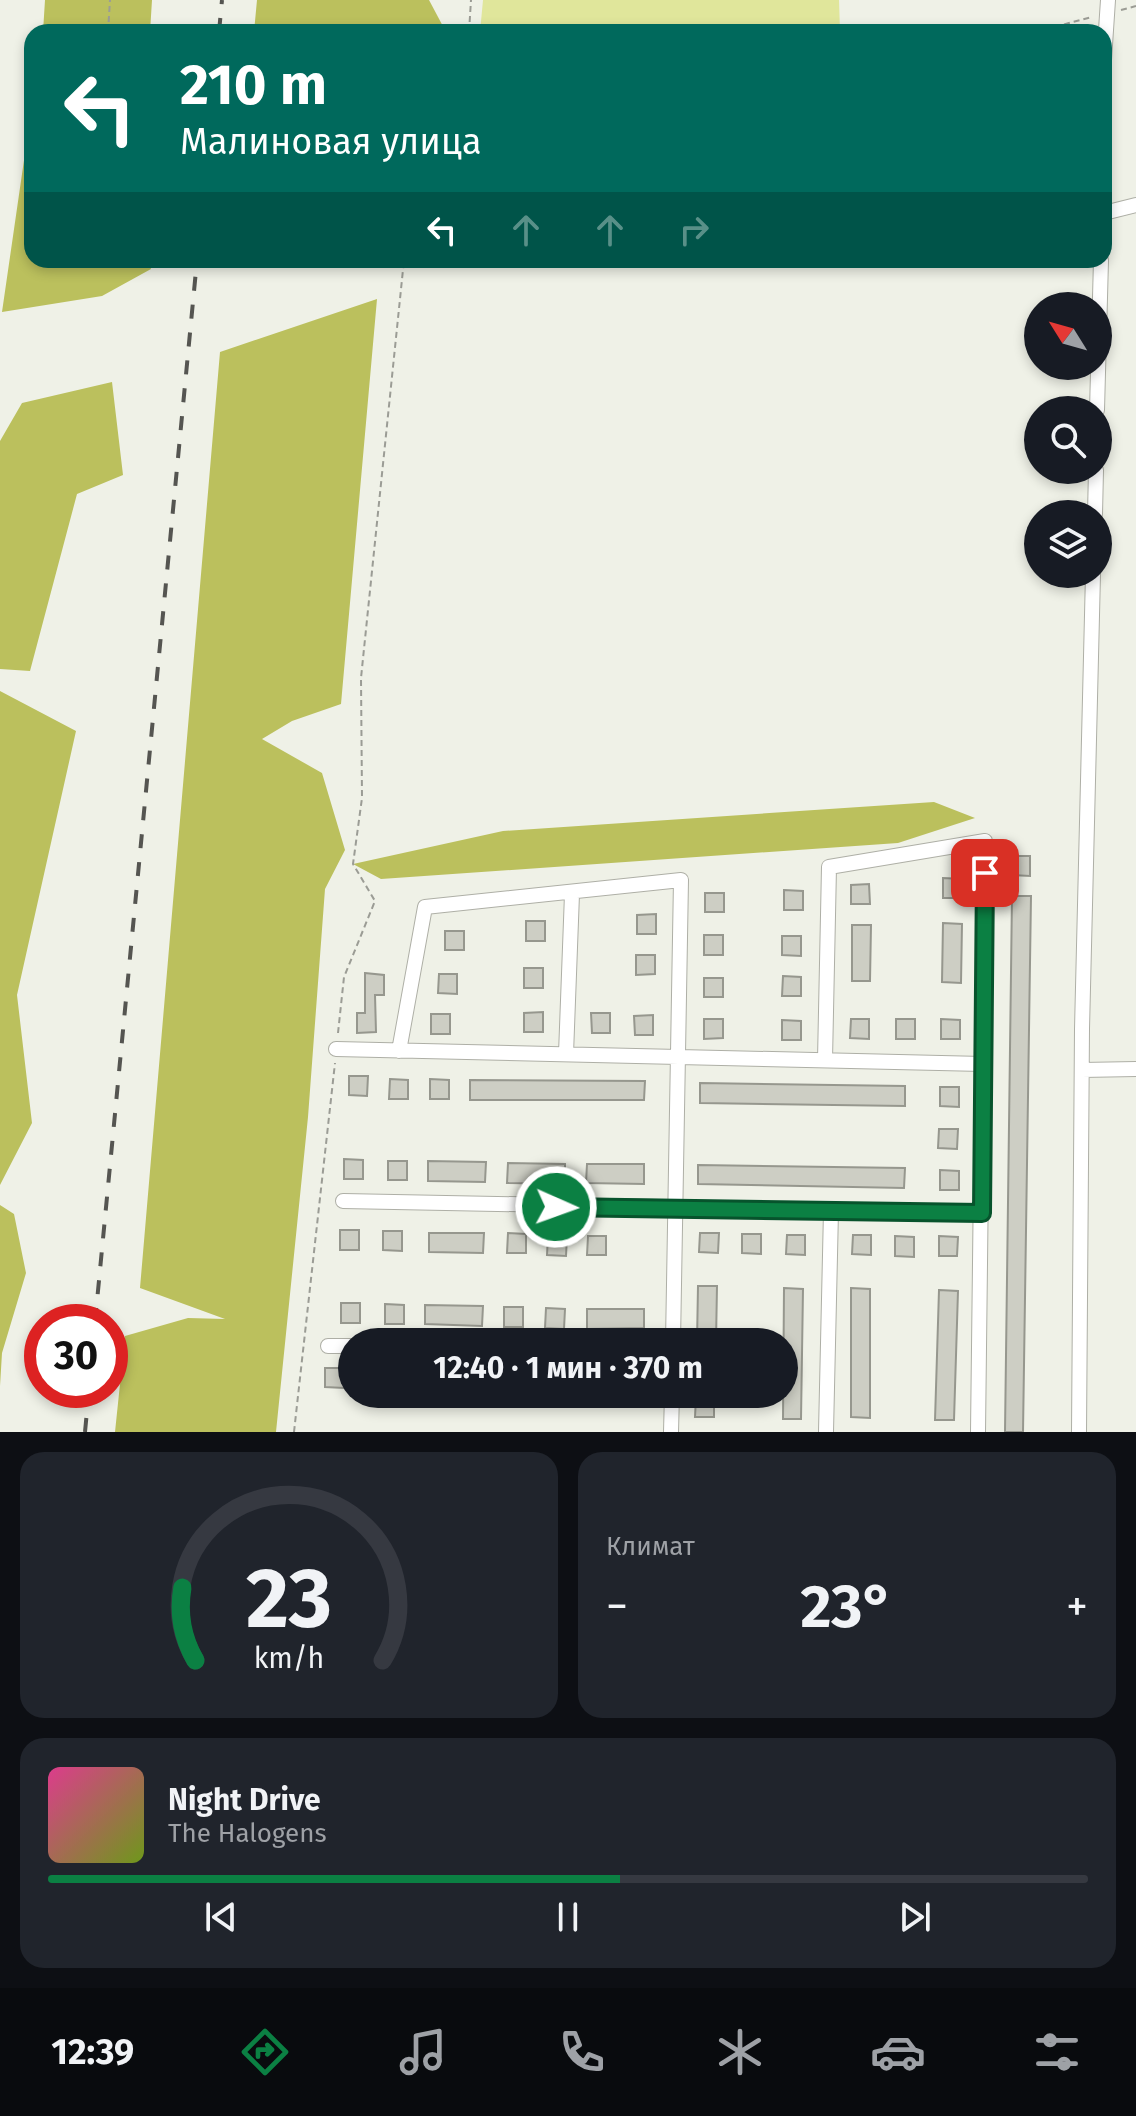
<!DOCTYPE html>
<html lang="ru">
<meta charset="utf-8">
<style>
body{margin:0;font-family:"Fira Sans",sans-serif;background:#20242c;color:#f1f3f6;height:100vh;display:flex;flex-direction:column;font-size:30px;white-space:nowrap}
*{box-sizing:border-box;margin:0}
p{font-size:26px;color:#9ea1a6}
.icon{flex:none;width:44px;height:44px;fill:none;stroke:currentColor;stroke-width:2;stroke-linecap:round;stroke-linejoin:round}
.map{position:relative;height:1432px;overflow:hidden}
.panel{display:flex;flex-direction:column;gap:20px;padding:20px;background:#0d0f14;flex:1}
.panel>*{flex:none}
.guide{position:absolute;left:24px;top:24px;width:1088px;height:244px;border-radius:24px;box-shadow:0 4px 12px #0003;background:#00695c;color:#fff;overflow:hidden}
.needle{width:52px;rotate:307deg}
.controls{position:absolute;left:1024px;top:292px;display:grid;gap:16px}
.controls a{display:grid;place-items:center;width:88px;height:88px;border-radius:50%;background:#171b24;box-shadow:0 4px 12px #0003;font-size:40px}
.speed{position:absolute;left:24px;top:1304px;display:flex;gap:16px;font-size:40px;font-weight:700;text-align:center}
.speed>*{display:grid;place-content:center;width:104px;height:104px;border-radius:50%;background:#171b24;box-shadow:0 4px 12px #0003;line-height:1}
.speed .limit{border:12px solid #d22;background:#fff;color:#111}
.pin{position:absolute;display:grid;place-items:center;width:68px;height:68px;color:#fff;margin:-34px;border-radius:16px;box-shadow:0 4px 12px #0006}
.me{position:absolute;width:88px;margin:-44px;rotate:92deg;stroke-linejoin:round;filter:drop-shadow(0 0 6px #0008)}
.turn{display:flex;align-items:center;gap:28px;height:168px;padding:0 24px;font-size:36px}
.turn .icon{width:104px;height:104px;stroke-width:2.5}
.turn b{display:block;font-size:56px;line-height:68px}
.lanes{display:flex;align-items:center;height:76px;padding:0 24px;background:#0003;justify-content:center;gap:40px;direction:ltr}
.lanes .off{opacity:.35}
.big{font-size:60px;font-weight:700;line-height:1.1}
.panel .widget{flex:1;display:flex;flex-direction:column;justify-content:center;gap:12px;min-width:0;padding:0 28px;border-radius:24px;background:#20242c}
.panel .dial{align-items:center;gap:0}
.dial svg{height:208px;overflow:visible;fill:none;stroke:#363941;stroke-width:7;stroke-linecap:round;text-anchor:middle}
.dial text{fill:#f1f3f6;stroke:none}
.song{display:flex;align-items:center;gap:24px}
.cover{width:96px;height:96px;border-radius:12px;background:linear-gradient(135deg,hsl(330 70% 55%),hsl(80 70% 35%))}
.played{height:8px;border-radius:4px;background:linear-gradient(90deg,#0b8043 55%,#363941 55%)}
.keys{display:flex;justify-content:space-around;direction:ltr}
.heat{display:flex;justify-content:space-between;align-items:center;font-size:44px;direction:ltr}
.panel .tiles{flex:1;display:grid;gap:20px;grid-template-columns:1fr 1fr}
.widget:last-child{grid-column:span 2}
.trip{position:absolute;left:338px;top:1328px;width:460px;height:80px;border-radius:40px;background:#171b24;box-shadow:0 4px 12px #0003;font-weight:700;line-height:80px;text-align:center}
.dock{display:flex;height:128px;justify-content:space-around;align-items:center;background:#090b0e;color:#9ea1a6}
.dock .icon{width:56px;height:56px}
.dock .current{color:#0b8043}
.dock b{font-size:36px;color:#f1f3f6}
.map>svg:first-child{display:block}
</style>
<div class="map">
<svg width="1136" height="1432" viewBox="0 0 1136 1432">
<rect width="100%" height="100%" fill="#eff1e7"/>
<path fill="#e0e69b" d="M 483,0 L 839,0 L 840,32 L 480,32 Z"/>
<path fill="#bbc05d" d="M 45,0 L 152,0 L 150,32 L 43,32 Z
M 257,0 L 429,0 L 446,32 L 254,32 Z
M 32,105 L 32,260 L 148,260 L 151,269 L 102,296 L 2,312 Z
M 377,299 L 341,704 L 292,721 L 262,739 L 322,773 L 345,850 L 325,889 L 308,1117 L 276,1432 L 115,1432 L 125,1336 L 188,1318 L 225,1319 L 140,1288 L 220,352 Z
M 112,382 L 123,475 L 77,494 L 30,671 L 0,669 L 0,441 L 22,403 Z
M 0,691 L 76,731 L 17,995 L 32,1123 L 0,1185 Z
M 934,802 L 975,818 L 898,843 L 381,879 L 353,864 L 503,831 Z
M 0,1205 L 14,1214 L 26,1273 L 2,1353 L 0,1386 Z"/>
<path fill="#cdcec4" stroke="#96978e" stroke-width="2" d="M 1012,856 L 1030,856 L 1030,876 L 1011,875 Z
M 943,878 L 962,879 L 962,898 L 943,898 Z
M 869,884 L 870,904 L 851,904 L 851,885 Z
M 784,890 L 803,891 L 803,910 L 784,910 Z
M 705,893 L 724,893 L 724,912 L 705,912 Z
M 1012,896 L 1031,896 L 1023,1432 L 1005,1432 Z
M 656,914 L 656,934 L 637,934 L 637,915 Z
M 526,921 L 545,921 L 545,941 L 526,941 Z
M 943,923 L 962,924 L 961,983 L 942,982 Z
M 852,925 L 871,925 L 870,981 L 852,981 Z
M 445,931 L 464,931 L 464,950 L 445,950 Z
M 704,935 L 723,935 L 723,955 L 704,955 Z
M 782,936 L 801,936 L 801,956 L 782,955 Z
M 636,955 L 655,955 L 655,974 L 636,975 Z
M 524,968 L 543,968 L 543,988 L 524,988 Z
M 365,973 L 384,975 L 384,995 L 375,995 L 376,1032 L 357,1033 L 357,1013 L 365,1013 Z
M 439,974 L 457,974 L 457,994 L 438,993 Z
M 783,976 L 801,977 L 801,996 L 782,996 Z
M 704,978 L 723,978 L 723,997 L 704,997 Z
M 543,1012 L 543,1032 L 524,1032 L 524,1013 Z
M 591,1013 L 610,1013 L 610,1033 L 592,1033 Z
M 431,1014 L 450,1014 L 450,1034 L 431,1034 Z
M 653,1015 L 653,1035 L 635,1035 L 634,1016 Z
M 704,1019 L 723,1019 L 723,1038 L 704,1039 Z
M 851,1019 L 869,1019 L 869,1039 L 850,1038 Z
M 896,1019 L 915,1019 L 915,1039 L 896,1039 Z
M 941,1019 L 960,1020 L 960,1039 L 941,1039 Z
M 782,1020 L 801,1021 L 801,1040 L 782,1040 Z
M 349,1076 L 368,1076 L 367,1096 L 349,1095 Z
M 390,1079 L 408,1080 L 408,1099 L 389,1099 Z
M 430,1079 L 449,1080 L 449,1099 L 430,1099 Z
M 470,1080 L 645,1081 L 644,1100 L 470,1100 Z
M 700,1083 L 905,1086 L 905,1106 L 700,1103 Z
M 940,1087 L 959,1087 L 959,1107 L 940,1106 Z
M 939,1129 L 958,1129 L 957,1149 L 938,1148 Z
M 344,1159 L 363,1160 L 363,1179 L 344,1179 Z
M 388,1161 L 407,1161 L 407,1180 L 388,1180 Z
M 428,1161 L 486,1162 L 485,1182 L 428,1181 Z
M 508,1163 L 565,1164 L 565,1184 L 507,1183 Z
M 587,1164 L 644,1164 L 644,1184 L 586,1183 Z
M 698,1165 L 905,1168 L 904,1188 L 698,1184 Z
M 940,1170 L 959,1171 L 959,1190 L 940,1190 Z
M 340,1230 L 359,1230 L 359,1250 L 340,1250 Z
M 383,1231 L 402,1231 L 402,1251 L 383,1250 Z
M 429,1233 L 484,1233 L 483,1253 L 429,1252 Z
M 508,1233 L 526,1234 L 526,1253 L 507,1253 Z
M 700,1233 L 719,1233 L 718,1253 L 699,1252 Z
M 742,1234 L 761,1234 L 761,1254 L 742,1253 Z
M 787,1235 L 805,1235 L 805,1255 L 786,1254 Z
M 853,1235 L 871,1235 L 871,1255 L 852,1254 Z
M 548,1236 L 567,1236 L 566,1256 L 547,1255 Z
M 588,1236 L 606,1236 L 606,1255 L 587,1255 Z
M 895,1236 L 914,1237 L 914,1257 L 895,1256 Z
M 939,1236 L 958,1237 L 957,1256 L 939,1256 Z
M 698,1286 L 717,1286 L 716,1342 L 697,1342 Z
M 784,1288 L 803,1289 L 801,1419 L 783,1419 Z
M 851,1288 L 870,1289 L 870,1418 L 851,1417 Z
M 939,1290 L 958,1291 L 954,1420 L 935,1420 Z
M 341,1303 L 360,1303 L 360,1323 L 341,1323 Z
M 385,1304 L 404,1305 L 404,1324 L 385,1324 Z
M 425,1305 L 483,1306 L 482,1326 L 425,1324 Z
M 504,1307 L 523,1307 L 523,1327 L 504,1327 Z
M 546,1308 L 565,1309 L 564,1329 L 545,1328 Z
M 587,1309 L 644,1309 L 644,1328 L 587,1329 Z
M 325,1368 L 344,1368 L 344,1388 L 325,1387 Z
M 696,1397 L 714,1397 L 714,1417 L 695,1417 Z"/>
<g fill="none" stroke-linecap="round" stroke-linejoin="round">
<defs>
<path id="street" d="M 1104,60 L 1108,0
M 1104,213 L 1136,205
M 1097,410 L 1101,260
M 1095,514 L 1096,470
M 336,1049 L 983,1064
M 399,1051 L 425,907 L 681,880 L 673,1342
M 566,1054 L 572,894
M 825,1060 L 829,867 L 985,841 L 978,1432
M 1082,1070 L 1136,1069
M 343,1201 L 982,1213
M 328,1346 L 352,1346
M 671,1432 L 672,1394
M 826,1432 L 831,1211
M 1079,1432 L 1082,1029 L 1093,574"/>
</defs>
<use href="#street" stroke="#aeafa6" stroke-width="16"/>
<path stroke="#9b9c95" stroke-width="2" stroke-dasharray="6 4" stroke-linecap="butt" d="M 1121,10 L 1136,6
M 108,32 L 110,0
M 469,32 L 471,0
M 1035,32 L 1092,17
M 338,1033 L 344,977 L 375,901 L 353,864 L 362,798 L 361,678 L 404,260
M 294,1432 L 335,1063"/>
<use href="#street" stroke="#fff" stroke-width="14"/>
<path stroke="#555551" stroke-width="4" stroke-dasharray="14 14" stroke-linecap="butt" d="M 219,32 L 222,0
M 95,1322 L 197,260
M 85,1432 L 89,1390"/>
</g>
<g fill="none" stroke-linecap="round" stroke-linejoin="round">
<defs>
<path id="route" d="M 556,1207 L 982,1213 L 985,873"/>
</defs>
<use href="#route" stroke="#07532c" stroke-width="20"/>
<use href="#route" stroke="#0b8043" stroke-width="14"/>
</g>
</svg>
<div class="controls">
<a><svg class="needle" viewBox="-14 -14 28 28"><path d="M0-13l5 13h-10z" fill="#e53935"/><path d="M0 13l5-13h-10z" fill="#9ea1a6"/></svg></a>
<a><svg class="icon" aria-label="search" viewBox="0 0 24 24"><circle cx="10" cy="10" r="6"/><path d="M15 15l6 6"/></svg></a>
<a><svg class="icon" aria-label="layers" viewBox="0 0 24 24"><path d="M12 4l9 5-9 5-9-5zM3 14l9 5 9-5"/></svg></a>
</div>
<div class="speed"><div class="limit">30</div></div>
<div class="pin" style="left:985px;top:873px;background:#d93025"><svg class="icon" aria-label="arrive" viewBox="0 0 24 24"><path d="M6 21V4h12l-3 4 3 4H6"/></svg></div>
<svg class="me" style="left:556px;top:1207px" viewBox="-20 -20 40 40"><circle r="17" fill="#0b8043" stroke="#fff" stroke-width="3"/><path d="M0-11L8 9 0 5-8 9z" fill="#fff"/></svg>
<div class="trip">12:40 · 1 мин · 370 m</div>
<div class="guide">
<div class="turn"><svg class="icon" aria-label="left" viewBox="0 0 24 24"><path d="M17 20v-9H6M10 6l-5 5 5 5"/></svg><div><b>210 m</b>Малиновая улица</div></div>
<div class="lanes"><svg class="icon" aria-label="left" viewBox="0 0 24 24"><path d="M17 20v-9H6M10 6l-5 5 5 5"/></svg><svg class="icon off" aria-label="ahead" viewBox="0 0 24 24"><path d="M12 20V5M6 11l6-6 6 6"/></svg><svg class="icon off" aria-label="ahead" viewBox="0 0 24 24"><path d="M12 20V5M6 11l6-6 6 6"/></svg><svg class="icon off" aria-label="right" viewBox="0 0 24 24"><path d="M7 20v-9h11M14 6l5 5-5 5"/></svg></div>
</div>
</div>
<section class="panel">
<div class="tiles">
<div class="widget dial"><svg viewBox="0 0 100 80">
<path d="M14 69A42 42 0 1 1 86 69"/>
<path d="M14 69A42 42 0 0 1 9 41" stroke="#0b8043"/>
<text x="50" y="56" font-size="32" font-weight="700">23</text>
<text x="50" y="72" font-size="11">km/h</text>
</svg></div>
<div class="widget"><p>Климат</p>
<div class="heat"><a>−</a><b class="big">23°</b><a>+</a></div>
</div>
<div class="widget">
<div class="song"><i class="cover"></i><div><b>Night Drive</b><p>The Halogens</p></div></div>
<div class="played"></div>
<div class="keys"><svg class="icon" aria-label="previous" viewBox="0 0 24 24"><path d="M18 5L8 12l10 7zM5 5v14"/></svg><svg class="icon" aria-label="pause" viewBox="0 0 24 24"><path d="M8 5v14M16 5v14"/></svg><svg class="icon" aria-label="next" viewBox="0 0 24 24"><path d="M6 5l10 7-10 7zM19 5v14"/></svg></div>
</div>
</div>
</section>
<nav class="dock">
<b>12:39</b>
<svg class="icon current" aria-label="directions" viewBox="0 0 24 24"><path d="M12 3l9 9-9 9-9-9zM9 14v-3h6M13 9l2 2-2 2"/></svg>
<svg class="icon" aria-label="music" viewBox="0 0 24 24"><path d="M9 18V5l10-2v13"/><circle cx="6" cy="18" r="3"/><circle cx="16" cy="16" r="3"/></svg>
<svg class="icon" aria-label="phone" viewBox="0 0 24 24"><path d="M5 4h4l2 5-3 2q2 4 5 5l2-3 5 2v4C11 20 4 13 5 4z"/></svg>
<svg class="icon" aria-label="climate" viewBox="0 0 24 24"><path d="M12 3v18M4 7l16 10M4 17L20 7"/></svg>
<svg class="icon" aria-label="car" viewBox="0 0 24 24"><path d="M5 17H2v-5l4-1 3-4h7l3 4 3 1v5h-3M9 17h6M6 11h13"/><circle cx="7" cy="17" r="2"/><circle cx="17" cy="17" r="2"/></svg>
<svg class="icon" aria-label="filters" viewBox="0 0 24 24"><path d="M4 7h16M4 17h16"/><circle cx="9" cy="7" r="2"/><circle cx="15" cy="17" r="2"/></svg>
</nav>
